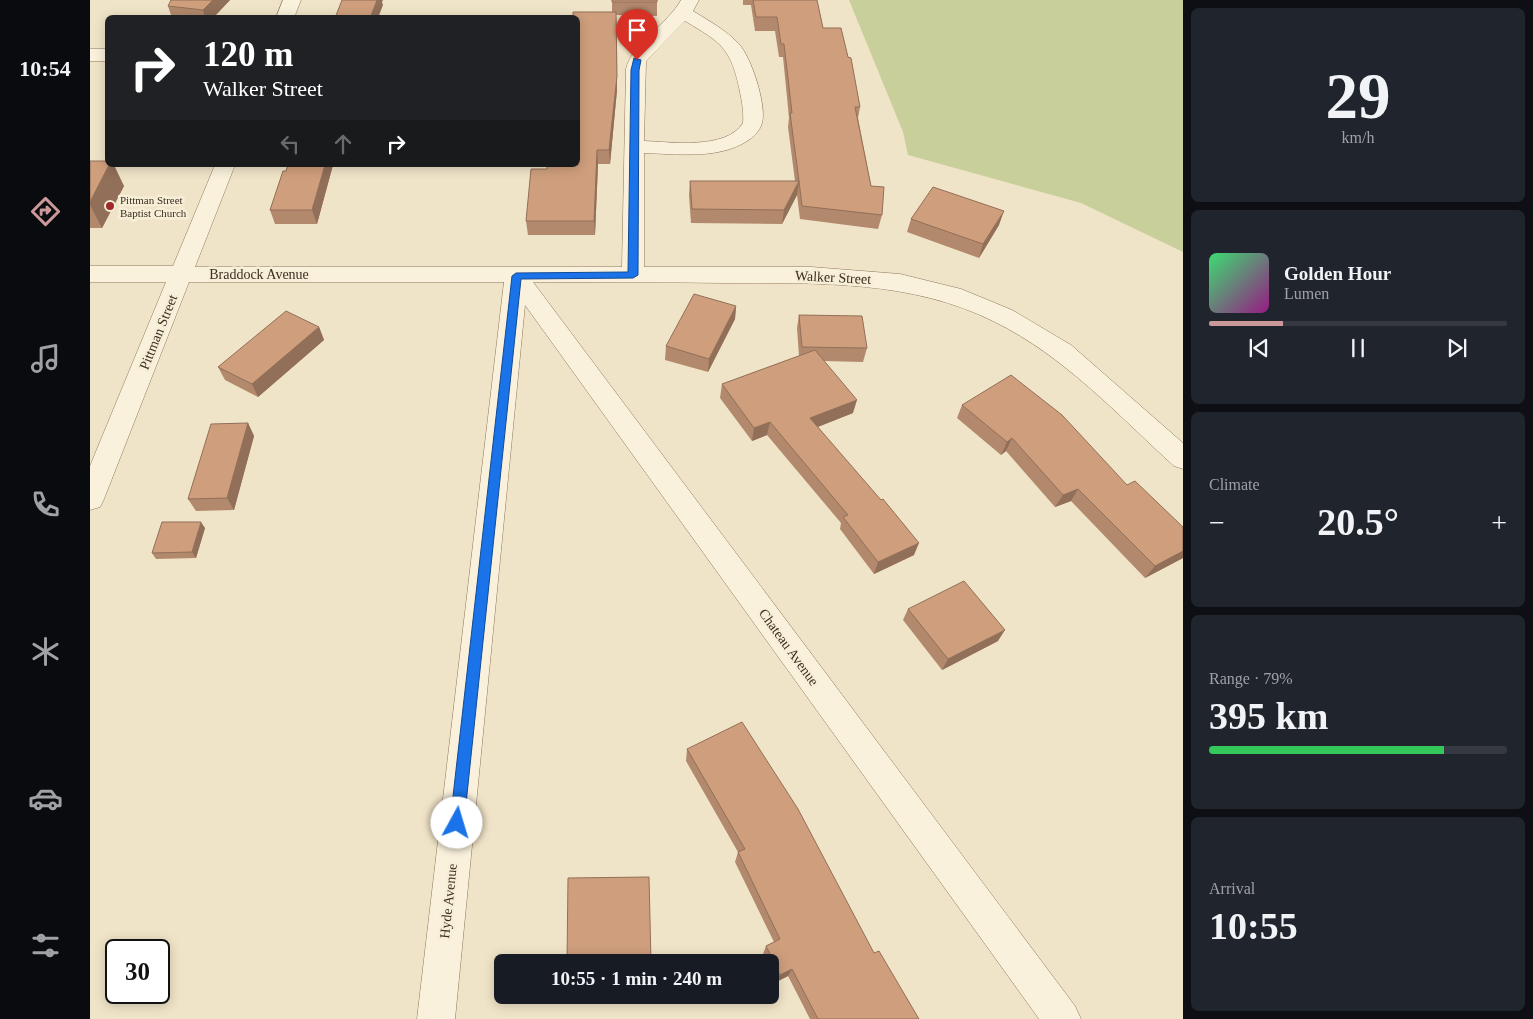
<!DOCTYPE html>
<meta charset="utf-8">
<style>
body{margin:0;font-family:Georgia,serif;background:#20242c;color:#f1f3f6;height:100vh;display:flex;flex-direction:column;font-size:19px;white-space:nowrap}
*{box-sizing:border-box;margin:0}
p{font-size:16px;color:#9ea1a6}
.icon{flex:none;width:28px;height:28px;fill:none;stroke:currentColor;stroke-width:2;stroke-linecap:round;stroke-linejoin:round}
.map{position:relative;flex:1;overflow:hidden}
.drawer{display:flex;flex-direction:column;gap:8px;padding:8px;background:#0d0f14;width:350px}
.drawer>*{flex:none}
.top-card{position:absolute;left:15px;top:15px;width:475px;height:152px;border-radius:8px;box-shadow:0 2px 12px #0003;background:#202124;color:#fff;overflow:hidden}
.speed{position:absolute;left:15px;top:939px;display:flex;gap:10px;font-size:25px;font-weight:700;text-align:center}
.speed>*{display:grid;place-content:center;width:65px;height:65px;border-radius:50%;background:#171b24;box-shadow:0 2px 12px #0003;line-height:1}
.speed .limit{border:2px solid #111;border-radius:8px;background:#fff;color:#111}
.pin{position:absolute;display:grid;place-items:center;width:42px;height:42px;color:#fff;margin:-51px -21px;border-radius:50% 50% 50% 0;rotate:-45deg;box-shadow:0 0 5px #0007}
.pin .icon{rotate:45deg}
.me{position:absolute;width:55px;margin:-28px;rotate:6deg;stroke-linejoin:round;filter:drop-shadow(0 0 4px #0008)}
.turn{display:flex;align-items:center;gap:18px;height:105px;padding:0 15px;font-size:22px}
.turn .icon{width:65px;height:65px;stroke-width:2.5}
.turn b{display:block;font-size:35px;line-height:42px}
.lanes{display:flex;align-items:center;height:48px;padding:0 15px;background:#0003;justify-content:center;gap:25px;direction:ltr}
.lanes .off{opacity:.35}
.big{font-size:38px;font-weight:600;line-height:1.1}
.drawer .widget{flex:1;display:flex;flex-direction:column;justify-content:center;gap:8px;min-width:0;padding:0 18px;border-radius:8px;background:#20242c}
.drawer .dial{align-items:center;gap:0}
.dial b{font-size:65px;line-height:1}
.song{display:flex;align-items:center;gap:15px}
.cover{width:60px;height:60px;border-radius:8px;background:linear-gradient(135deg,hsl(140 70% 55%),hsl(310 70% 35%))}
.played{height:5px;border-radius:2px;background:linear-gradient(90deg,#cc999b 25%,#363941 25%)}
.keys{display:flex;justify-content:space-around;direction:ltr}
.heat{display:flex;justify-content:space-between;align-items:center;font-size:28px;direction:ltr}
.charge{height:8px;border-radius:4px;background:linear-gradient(90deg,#34c759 79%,#363941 0)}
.trip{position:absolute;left:404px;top:954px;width:285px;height:50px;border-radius:8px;background:#171b24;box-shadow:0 2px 12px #0003;font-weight:600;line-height:50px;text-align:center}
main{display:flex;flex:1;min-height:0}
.tab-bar{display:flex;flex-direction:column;width:90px;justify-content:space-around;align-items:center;background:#090b0e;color:#9ea1a6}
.tab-bar .icon{width:35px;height:35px}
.tab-bar .on{color:#cc999b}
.tab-bar b{font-size:22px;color:#f1f3f6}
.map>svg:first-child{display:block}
</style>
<main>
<nav class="tab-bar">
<b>10:54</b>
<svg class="icon on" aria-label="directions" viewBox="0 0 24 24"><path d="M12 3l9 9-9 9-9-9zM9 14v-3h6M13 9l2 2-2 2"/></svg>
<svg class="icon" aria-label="music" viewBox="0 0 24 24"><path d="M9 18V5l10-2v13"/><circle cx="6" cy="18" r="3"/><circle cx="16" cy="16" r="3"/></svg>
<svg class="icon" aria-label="phone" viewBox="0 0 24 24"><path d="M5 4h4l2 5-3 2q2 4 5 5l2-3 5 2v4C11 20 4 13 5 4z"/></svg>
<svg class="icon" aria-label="climate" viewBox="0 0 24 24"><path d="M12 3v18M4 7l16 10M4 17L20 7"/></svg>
<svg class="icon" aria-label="car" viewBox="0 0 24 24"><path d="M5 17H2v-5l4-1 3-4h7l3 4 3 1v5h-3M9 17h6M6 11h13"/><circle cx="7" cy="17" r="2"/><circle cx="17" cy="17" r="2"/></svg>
<svg class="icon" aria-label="filters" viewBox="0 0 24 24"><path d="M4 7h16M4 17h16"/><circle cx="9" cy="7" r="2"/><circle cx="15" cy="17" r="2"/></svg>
</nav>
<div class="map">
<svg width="1093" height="1019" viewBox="0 0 1093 1019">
<rect width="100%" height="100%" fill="#f0e4c8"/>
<path fill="#c9cf9b" d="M 759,0 L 1093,0 L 1093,252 L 991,203 L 818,155 L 813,132 Z"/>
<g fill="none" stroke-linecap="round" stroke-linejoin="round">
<defs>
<path id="minor" d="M 193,0 L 211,0 L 204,18 L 186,18 Z
M 591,0 L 609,0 L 603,11 C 619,21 636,30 649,44 C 661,57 677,105 672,123 C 670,132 660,140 652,144 C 623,159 586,154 554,153 L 554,267 L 721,267 L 810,274 L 871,289 L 922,310 L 981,345 L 1093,443 L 1093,469 L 1084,466 C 1028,415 974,356 905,322 C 822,280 727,283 635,283 C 571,282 507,282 443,282 L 985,1006 L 991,1019 L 949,1019 L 435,305 L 365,1019 L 327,1019 L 414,282 L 99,282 L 14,499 L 10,507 L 0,510 L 0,466 L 76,282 L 0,282 L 0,266 L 83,266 L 125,165 L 145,165 L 105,267 L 532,267 L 536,69 C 542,43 578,24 591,0 ZM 595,21 C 632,43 641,48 650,92 C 652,102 654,113 653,123 C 636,150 582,142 554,141 L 556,61 Z
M 0,49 L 18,49 L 18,61 L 0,61 Z"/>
</defs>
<use href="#minor" stroke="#8d765c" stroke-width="1"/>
<use href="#minor" fill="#faf1dc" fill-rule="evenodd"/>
</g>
<path fill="#b2896c" d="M 140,0 L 123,18 L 82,18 L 78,6 Z
M 522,0 L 567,0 L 567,16 L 526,15 L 527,90 L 520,164 L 508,164 L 505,235 L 438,235 L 436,221 L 457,169 L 522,12 Z
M 653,0 L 727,0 L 733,28 L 770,107 L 768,118 L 781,186 L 792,215 L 788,229 L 710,219 L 707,195 L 692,224 L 601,223 L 599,195 L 600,181 L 705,181 L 698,127 L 699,118 L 693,57 L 689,57 L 685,31 L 665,31 L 661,5 L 653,5 Z
M 0,161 L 34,186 L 12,228 L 0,228 Z
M 198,165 L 243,165 L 227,224 L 185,224 L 180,210 Z
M 821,219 L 909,225 L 889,258 L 817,232 Z
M 646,306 L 645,319 L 618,372 L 575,360 L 576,346 Z
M 709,315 L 777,348 L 773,362 L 734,361 L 763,413 L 728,427 L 824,555 L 784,574 L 750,529 L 751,523 L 677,435 L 662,441 L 630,398 L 632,384 L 709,356 L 707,328 Z
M 229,327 L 234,340 L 168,397 L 135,380 L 128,367 Z
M 872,405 L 1037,485 L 1093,527 L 1093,558 L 1055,578 L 981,501 L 965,507 L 916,451 L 911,455 L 867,418 Z
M 158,423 L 164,436 L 144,510 L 106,511 L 98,499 Z
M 115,528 L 106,558 L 66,559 L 62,553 Z
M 818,609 L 908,641 L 852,670 L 813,620 Z
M 597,749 L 784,953 L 829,1019 L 720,1019 L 698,976 L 686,982 L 680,969 L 680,962 L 677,962 L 673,954 L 676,946 L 684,942 L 645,862 L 648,852 L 596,761 Z"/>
<path fill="#916f58" d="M 123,0 L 140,0 L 123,18 L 115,18 L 113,10 Z
M 287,0 L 293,0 L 292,2 L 293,5 L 288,18 L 280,18 Z
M 526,12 L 527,90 L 520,164 L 519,150 Z
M 507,150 L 508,164 L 505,235 L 504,221 Z
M 19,165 L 24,165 L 34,186 L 12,228 L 0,205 L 0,202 Z
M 235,165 L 243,165 L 227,224 L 222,210 Z
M 709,181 L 707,195 L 692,224 L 694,210 Z
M 914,211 L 909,225 L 889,258 L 893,244 Z
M 646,306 L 645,319 L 618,372 L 619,359 Z
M 229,327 L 234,340 L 168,397 L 162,384 Z
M 767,400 L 763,413 L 717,431 L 720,418 Z
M 680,422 L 677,435 L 662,441 L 664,428 Z
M 158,423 L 164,436 L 144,510 L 137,498 Z
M 922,438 L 916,451 L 911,455 L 917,442 Z
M 988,489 L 981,501 L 965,507 L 973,495 Z
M 111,522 L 115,528 L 106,558 L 102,552 Z
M 829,543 L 824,555 L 784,574 L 788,562 Z
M 1093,551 L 1093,558 L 1055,578 L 1065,566 Z
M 915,630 L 908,641 L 852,670 L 858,659 Z
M 702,969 L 698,976 L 686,982 L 690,975 Z"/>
<path fill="#cf9f7d" stroke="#916f58" d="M 81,0 L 123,0 L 113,10 L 78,6 Z
M 252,0 L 287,0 L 280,18 L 245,18 Z
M 522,0 L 567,0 L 567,2 L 522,2 Z
M 663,0 L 727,0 L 733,28 L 751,28 L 758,57 L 761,58 L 770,107 L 765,107 L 781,186 L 794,187 L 792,215 L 712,206 L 709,181 L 694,210 L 602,209 L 600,181 L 709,181 L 700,113 L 702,113 L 694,44 L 691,44 L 687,17 L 666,17 Z
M 483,12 L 526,12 L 527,76 L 519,150 L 507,150 L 504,221 L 436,221 L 441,169 L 457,169 L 457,165 L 488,165 L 488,18 L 483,18 Z
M 0,161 L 18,161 L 18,165 L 19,165 L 0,202 Z
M 198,165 L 235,165 L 222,210 L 180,210 L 193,171 L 196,171 Z
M 843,187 L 914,211 L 893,244 L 821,219 Z
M 604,294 L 646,306 L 619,359 L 576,346 Z
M 196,311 L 229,327 L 162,384 L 128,367 Z
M 709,315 L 772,316 L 777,348 L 712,347 Z
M 725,350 L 767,400 L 720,418 L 791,500 L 793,499 L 829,543 L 788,562 L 753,517 L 758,515 L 680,422 L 664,428 L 632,384 Z
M 921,375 L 972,415 L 1037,485 L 1045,481 L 1093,527 L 1093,551 L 1065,566 L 988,489 L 973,495 L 922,438 L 917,442 L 872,405 Z
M 158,423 L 137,498 L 98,499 L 121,424 Z
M 72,522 L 111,522 L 102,552 L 62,553 Z
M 874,581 L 915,630 L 858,659 L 818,609 Z
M 652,722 L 708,809 L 784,953 L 789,951 L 829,1019 L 728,1019 L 702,969 L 690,975 L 676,946 L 690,939 L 648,852 L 655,849 L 597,749 Z
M 559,877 L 561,962 L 477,962 L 478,878 Z"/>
<path fill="#1a73e8" stroke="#114b97" d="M 544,58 L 551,60 L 549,70 L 548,275 L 543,278 L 431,279 L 374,823 L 372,828 L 367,830 L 362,828 L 360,823 L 422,276 L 426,273 L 538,272 L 541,70 Z"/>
<circle fill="#9e2a2b" stroke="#f7eed8" stroke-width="2" cx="20" cy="206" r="5"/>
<g text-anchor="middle" stroke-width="5" stroke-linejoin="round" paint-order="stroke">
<g font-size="11" fill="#3d2e20" stroke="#f7eed8" text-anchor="start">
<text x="30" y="204">Pittman Street<tspan x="30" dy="13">Baptist Church</tspan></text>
</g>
<g font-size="14" fill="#3d2e20" stroke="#f7eed8">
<text x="169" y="279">Braddock Avenue</text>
<text transform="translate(743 277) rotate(3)" y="5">Walker Street</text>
<text transform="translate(68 332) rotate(-68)" y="5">Pittman Street</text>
<text transform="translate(699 647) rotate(54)" y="5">Chateau Avenue</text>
<text transform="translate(358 901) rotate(-84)" y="5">Hyde Avenue</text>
</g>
</g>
</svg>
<div class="speed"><div class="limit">30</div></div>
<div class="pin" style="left:547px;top:60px;background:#d93025"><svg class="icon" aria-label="arrive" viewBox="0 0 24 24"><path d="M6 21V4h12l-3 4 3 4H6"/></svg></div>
<svg class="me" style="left:367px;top:823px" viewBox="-20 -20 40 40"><circle r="19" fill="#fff"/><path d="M0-13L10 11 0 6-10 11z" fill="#1a73e8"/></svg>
<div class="trip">10:55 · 1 min · 240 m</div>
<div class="top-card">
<div class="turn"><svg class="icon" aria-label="right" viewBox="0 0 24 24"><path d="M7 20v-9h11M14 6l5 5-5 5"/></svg><div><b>120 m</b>Walker Street</div></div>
<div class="lanes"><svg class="icon off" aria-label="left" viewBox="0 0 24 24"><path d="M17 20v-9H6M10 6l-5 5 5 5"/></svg><svg class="icon off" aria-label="ahead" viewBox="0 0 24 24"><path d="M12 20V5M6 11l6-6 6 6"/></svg><svg class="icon" aria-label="right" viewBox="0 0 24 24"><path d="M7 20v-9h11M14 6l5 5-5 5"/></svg></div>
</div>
</div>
<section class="drawer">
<div class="widget dial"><b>29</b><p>km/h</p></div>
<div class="widget">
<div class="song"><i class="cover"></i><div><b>Golden Hour</b><p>Lumen</p></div></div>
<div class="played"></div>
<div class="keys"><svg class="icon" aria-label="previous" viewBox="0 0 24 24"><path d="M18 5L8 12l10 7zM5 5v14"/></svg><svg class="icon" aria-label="pause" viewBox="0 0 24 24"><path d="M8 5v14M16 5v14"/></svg><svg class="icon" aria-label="next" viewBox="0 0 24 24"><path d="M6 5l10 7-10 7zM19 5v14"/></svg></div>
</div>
<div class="widget"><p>Climate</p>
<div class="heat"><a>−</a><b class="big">20.5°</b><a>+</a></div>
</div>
<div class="widget"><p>Range · 79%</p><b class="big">395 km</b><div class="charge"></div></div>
<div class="widget"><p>Arrival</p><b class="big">10:55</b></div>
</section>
</main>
